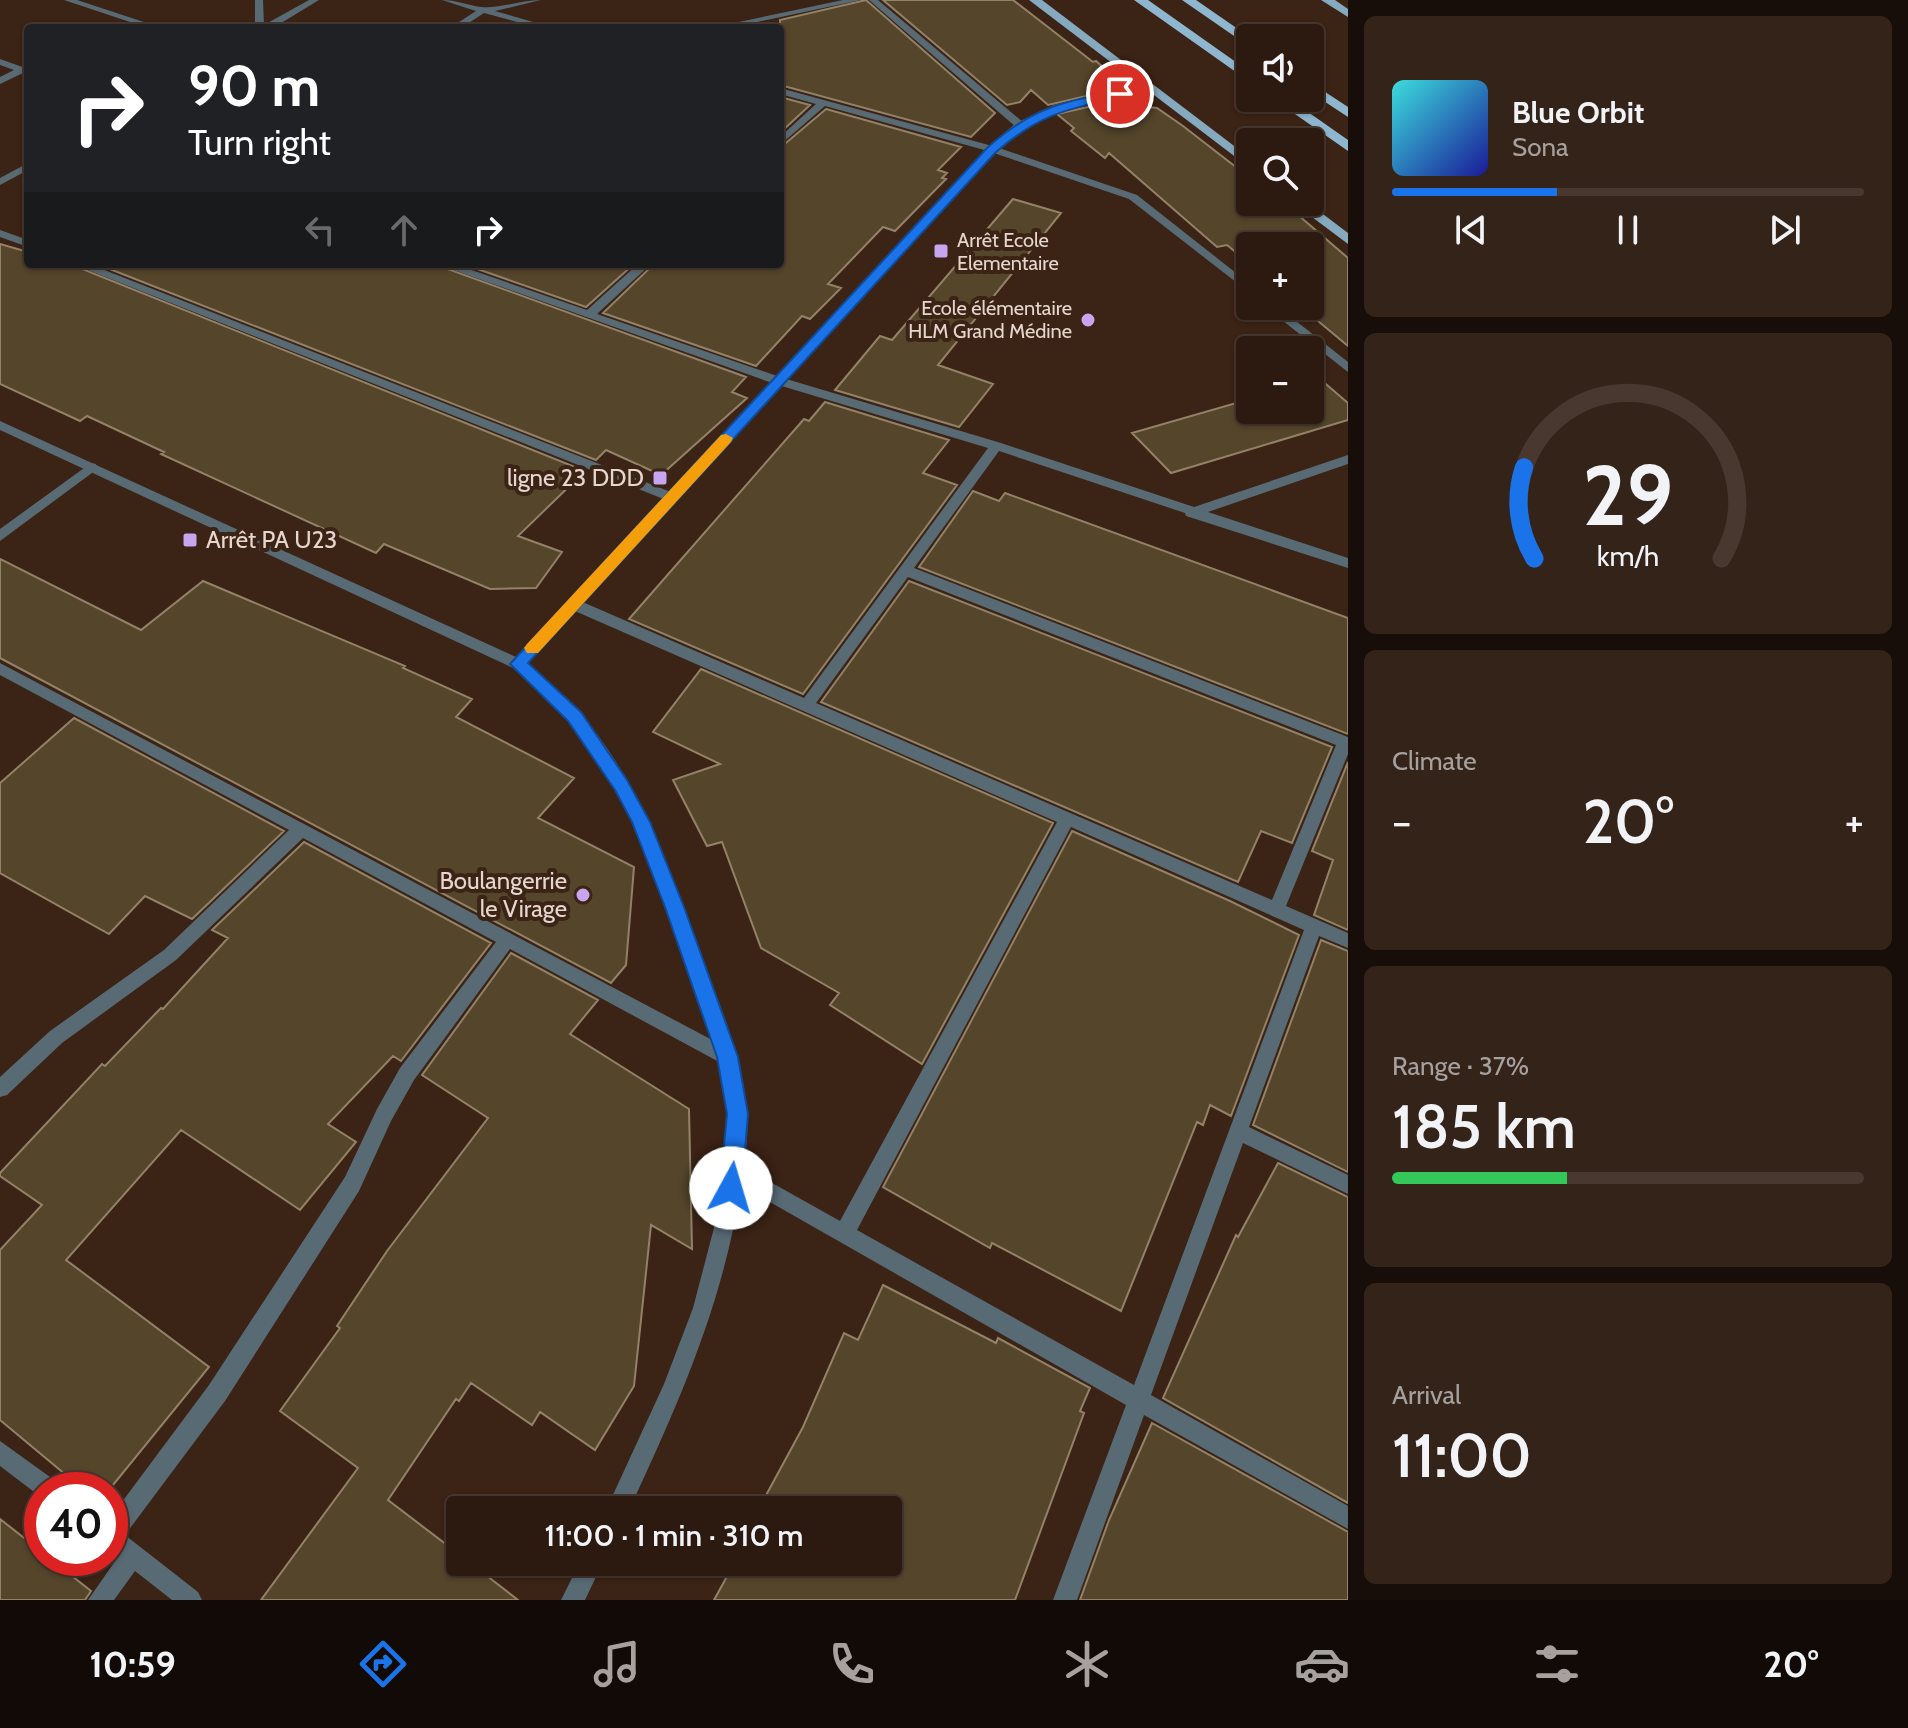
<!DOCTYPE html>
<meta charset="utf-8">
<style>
body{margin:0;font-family:Cabin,sans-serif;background:#342319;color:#f1f3f6;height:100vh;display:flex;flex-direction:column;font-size:30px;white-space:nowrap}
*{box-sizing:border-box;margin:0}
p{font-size:26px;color:#a6a19f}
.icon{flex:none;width:44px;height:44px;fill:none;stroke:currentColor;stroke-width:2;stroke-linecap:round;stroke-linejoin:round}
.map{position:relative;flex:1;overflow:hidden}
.drawer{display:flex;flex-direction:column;gap:16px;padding:16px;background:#180e09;width:560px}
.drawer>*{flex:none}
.top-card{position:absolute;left:24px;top:24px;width:760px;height:244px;border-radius:8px;box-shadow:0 2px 6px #0004,0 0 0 2px #483830;background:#202124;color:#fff;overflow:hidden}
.tools{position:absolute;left:1236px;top:24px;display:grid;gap:16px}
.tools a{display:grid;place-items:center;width:88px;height:88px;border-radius:8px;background:#2c1a10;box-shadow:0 2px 6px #0004,0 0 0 2px #483830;font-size:40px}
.speed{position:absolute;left:24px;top:1472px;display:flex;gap:16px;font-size:40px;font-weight:700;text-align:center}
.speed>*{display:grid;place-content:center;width:104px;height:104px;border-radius:50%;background:#2c1a10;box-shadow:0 2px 6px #0004,0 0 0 2px #483830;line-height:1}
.speed .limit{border:12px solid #d22;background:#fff;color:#111}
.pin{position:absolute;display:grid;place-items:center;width:68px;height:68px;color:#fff;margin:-34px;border:4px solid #fff;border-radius:50%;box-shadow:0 2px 8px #0007}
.me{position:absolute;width:88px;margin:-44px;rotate:6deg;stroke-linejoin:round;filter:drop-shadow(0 0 6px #0008)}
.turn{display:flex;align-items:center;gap:28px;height:168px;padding:0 32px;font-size:36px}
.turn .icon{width:104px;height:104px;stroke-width:2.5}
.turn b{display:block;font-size:56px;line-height:68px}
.lanes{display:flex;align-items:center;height:76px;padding:0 32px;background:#0003;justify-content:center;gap:40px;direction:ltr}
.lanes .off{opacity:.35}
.big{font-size:60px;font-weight:600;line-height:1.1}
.drawer .tile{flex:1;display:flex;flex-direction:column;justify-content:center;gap:12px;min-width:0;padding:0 28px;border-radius:12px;background:#342319}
.drawer .dial{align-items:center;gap:0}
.dial svg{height:208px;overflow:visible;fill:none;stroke:#483830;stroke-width:7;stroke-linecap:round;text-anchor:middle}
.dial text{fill:#f1f3f6;stroke:none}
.song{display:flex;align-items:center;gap:24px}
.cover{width:96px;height:96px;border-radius:12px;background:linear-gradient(135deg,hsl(180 70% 55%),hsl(240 70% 35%))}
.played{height:8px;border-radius:4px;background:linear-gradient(90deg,#1a73e8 35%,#483830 35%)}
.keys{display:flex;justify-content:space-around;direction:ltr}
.heat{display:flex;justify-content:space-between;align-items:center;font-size:44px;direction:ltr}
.charge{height:12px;border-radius:6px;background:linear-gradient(90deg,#34c759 37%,#483830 0)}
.trip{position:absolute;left:446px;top:1496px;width:456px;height:80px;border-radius:8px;background:#2c1a10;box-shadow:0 2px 6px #0004,0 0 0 2px #483830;font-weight:600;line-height:80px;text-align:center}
.menu{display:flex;height:128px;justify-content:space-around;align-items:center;background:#120a06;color:#a6a19f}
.menu .icon{width:56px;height:56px}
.menu .active{color:#1a73e8}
.menu b{font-size:36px;color:#f1f3f6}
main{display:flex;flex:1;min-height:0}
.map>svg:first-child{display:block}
</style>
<main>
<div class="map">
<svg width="1348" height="1600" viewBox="0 0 1348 1600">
<rect width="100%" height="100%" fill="#3b2315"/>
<path fill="#54452b" stroke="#938267" stroke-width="2" d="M 866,0 L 995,113 L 971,137 L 780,85 L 780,20 Z
M 883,0 L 1013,0 L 1093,62 L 1096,61 L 1125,87 L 1048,105 L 1031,90 L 1020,102 L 1007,105 Z
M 1136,96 L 1148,107 L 1157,108 L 1183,126 L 1250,178 L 1250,202 L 1283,202 L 1348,258 L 1348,346 L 1300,306 L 1310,306 L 1310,246 L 1250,246 L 1250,264 L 1227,245 L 1217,247 L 1109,153 L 1105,158 L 1071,131 L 1074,128 L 1057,114 Z
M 780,97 L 810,105 L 780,133 Z
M 826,109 L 961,147 L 938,170 L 947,173 L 942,178 L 946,179 L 895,231 L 883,227 L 828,284 L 841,288 L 810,319 L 802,316 L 756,366 L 603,313 L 654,264 L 780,264 L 780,148 Z
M 1013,199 L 1061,213 L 938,365 L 993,384 L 959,427 L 835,390 L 880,336 L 892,340 Z
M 0,244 L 28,252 L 28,264 L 70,264 L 585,471 L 518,536 L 562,552 L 536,588 L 490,589 L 384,544 L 376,553 L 161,454 L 164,452 L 87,416 L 80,421 L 0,384 Z
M 97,264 L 434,264 L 746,377 L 732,392 L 747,398 L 661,475 L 606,450 L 596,460 Z
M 463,264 L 634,264 L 586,307 Z
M 1320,379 L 1348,403 L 1348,420 L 1171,473 L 1132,433 L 1250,399 L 1250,410 L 1310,410 L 1310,382 Z
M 825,402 L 949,440 L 923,473 L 957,485 L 803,694 L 629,619 L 804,419 L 809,421 Z
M 973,491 L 999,501 L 1005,493 L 1348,618 L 1348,734 L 919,567 Z
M 0,559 L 141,630 L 203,581 L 405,666 L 403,668 L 472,699 L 456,717 L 574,778 L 538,818 L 634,867 L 626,965 L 611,983 L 0,658 Z
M 909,581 L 1332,747 L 1292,843 L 1261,831 L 1238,882 L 821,702 Z
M 701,669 L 1053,823 L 922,1064 L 830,1005 L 839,993 L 761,948 L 722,842 L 707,846 L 673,780 L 720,764 L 653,732 Z
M 74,718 L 284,831 L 192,919 L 145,896 L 109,934 L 0,873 L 0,783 Z
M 1348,762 L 1348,930 L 1314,915 L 1333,860 L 1312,851 Z
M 1072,831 L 1230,901 L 1299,935 L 1231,1116 L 1210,1105 L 1203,1125 L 1197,1122 L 1121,1311 L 992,1243 L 990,1248 L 883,1187 Z
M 304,842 L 491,943 L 401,1061 L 393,1056 L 328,1124 L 356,1142 L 300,1210 L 181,1130 L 66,1260 L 209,1367 L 109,1490 L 84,1490 L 0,1420 L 0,1250 L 42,1205 L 0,1176 L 0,1173 L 102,1064 L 105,1066 L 161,1008 L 163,1009 L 228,938 L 212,930 Z
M 1321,940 L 1348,951 L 1348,1172 L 1253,1125 Z
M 511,953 L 598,1000 L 570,1034 L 689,1109 L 692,1249 L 651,1225 L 634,1386 L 595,1450 L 540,1412 L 532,1425 L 471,1383 L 459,1401 L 456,1399 L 388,1500 L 460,1555 L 460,1562 L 469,1562 L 518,1600 L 261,1600 L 358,1468 L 280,1411 L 340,1328 L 337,1326 L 387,1251 L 488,1118 L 422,1075 Z
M 1278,1163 L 1348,1197 L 1348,1503 L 1163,1398 L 1236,1235 L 1238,1237 Z
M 883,1285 L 996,1343 L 998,1338 L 1090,1388 L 1080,1411 L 1084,1413 L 1015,1600 L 714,1600 L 735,1562 L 888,1562 L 888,1510 L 777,1510 L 764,1499 L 803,1427 L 844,1333 L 858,1340 Z
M 1152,1423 L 1348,1532 L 1348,1600 L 1080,1600 L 1109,1520 Z
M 0,1519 L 42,1552 L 42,1558 L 49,1558 L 91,1591 L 85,1600 L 0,1600 Z"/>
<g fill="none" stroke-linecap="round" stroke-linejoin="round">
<path fill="#586a74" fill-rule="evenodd" d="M 64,0 L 77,0 L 162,28 L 148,28 Z
M 255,0 L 263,0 L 264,25 L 309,0 L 319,0 L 273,28 L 255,28 Z
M 442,0 C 456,0 467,5 481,7 C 499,9 522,0 541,0 L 495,11 L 554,28 L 539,28 L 484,13 L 461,28 L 450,28 L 476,11 Z
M 843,0 L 861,0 L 729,28 L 710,28 Z
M 869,0 L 878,0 L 1024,123 L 1024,127 L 1016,127 Z
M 0,59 L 28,69 L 28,75 L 23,73 L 0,84 L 0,77 L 14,70 L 0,65 Z
M 780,88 L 996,147 L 1137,195 L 1250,284 L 1250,293 L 1129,199 L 988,151 L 825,106 L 780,145 L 780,137 L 816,104 L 780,94 Z
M 28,163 L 28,170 L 0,185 L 0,178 Z
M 0,230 L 28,240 L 28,247 L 0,237 Z
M 73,264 L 89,264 L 676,494 L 678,497 L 676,500 L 666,500 Z
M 437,264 L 454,264 L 587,310 L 638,264 L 651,264 L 597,314 L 783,378 L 1001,443 L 1194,507 L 1348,455 L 1348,464 L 1208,512 L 1348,558 L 1348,568 L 1186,516 L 1185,513 L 999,451 L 914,568 L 1348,737 L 1348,754 L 1286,906 L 1348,933 L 1348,948 L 1319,936 L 1249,1127 L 1348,1175 L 1348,1194 L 1243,1143 L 1151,1395 L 1348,1506 L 1348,1529 L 1144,1415 L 1077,1600 L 1053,1600 L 1126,1405 L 726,1177 L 723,1171 L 726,1165 L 733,1162 L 740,1165 L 840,1221 L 1057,822 L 568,608 L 566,604 L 573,599 L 578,600 L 804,698 L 988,448 L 775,384 ZM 908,577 L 1336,745 L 1272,900 L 816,703 ZM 1071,827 L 1304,930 L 1134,1385 L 857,1230 Z
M 1264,306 L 1277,306 L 1348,362 L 1348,372 Z
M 91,463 L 96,464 L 96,470 L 0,541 L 0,529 Z
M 0,663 L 733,1051 L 736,1057 L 733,1063 L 727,1065 L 721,1063 L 510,949 L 414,1080 L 391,1121 L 359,1191 L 225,1401 L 125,1535 L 198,1592 L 202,1600 L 172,1600 L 135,1571 L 114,1600 L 88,1600 L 118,1557 L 110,1551 L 110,1518 L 209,1385 L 345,1177 L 377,1109 L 400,1068 L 496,942 L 303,838 L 176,960 L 62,1043 L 7,1095 L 0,1097 L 0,1077 L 50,1031 L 164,950 L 289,830 L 0,675 Z
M 0,1441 L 57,1482 L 60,1490 L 42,1490 L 42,1498 L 0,1466 Z"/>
<path fill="#586a74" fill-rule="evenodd" d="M 1151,84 L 1154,85 L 1154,89 L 1060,109 L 1024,127 L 996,151 L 527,664 C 545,680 565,695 580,713 C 632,773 662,848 688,922 C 710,984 742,1046 747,1112 C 749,1138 744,1166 740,1191 C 723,1304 677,1407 629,1510 L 606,1510 L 664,1384 L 693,1308 L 715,1224 L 727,1146 L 729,1113 L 721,1067 L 708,1022 L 655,877 L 632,821 L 606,771 L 571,722 L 513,668 L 0,430 L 0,421 L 516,657 L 988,147 L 1016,123 L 1054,105 Z
M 580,1562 L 603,1562 L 585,1600 L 561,1600 Z"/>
<path fill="#85a9bf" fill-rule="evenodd" d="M 1029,0 L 1042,0 L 1250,158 L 1250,168 Z
M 1321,0 L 1335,0 L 1348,9 L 1348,17 Z
M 1292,202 L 1307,202 L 1348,233 L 1348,244 Z"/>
<path fill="#8eb6ce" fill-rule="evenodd" d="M 1134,0 L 1148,0 L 1250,72 L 1250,82 Z
M 1182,0 L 1196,0 L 1251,38 L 1250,47 Z
M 1310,82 L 1348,107 L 1348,117 L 1310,92 Z
M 1272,98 L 1288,98 L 1348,140 L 1348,151 Z"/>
</g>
<path fill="#1a73e8" stroke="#114b97" stroke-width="2" d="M 1120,90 L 1124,91 L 1124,96 C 1068,109 1041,113 996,152 L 528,663 L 581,712 L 627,780 L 650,822 L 684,907 L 738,1057 L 748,1114 L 742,1188 L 739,1195 L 731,1199 L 723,1195 L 720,1188 L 727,1114 L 717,1057 L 665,907 L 632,822 L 615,790 L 568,721 L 510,664 L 988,147 C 1035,106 1061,103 1120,90 Z"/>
<path fill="#f59e0b" d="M 726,434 L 733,438 L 731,442 L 538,653 L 527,653 L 524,648 L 527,644 L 721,435 Z"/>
<g fill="#c8a5ef" stroke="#3b2315" stroke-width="3">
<rect x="933" y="243" width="16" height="16" rx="4"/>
<circle cx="1088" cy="320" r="8"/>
<rect x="652" y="470" width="16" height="16" rx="4"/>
<rect x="182" y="532" width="16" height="16" rx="4"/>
<circle cx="583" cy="895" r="8"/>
</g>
<g text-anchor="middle" stroke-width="8" stroke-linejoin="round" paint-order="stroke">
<g font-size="20" fill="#e7d6cd" stroke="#3b2315" text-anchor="start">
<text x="957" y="247">Arrêt Ecole<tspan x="957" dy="23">Elementaire</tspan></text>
<text x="1072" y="315" text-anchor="end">Ecole élémentaire<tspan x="1072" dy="23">HLM Grand Médine</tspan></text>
</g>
<g font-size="24" fill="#e7d6cd" stroke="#3b2315" text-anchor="end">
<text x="644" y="486">ligne 23 DDD</text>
<text x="206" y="548" text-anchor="start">Arrêt PA U23</text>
<text x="567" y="889">Boulangerrie<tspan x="567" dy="28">le Virage</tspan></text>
</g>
</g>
</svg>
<div class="tools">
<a><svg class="icon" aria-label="sound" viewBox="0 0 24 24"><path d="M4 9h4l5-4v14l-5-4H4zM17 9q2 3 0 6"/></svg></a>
<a><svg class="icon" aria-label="search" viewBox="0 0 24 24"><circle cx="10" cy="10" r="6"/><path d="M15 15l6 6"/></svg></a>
<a>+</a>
<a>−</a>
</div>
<div class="speed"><div class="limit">40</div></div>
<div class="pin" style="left:1120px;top:94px;background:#d93025"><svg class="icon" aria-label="arrive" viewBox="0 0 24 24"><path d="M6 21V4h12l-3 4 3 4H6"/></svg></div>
<svg class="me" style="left:731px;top:1188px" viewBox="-20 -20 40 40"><circle r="19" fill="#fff"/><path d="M0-13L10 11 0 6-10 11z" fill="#1a73e8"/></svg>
<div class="trip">11:00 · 1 min · 310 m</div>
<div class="top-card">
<div class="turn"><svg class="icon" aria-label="right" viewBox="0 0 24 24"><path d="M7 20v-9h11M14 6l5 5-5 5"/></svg><div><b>90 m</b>Turn right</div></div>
<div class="lanes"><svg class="icon off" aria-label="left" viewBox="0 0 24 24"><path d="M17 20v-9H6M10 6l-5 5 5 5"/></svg><svg class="icon off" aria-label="ahead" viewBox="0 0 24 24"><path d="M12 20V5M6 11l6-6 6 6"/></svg><svg class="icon" aria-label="right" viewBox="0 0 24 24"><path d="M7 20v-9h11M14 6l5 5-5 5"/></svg></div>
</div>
</div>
<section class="drawer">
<div class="tile">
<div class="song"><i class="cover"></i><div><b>Blue Orbit</b><p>Sona</p></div></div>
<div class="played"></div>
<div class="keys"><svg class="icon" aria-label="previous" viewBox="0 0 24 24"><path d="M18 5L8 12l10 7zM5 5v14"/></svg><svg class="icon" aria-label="pause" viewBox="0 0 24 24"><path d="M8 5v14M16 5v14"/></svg><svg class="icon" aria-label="next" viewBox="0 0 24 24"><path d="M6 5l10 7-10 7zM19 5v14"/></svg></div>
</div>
<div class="tile dial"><svg viewBox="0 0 100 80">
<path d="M14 69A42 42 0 1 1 86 69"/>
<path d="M14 69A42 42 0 0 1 10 34" stroke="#1a73e8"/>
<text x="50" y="56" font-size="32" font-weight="700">29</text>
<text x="50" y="72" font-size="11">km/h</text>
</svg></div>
<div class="tile"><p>Climate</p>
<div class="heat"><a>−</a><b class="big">20°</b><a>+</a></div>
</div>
<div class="tile"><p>Range · 37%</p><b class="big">185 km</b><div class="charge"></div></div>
<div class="tile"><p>Arrival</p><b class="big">11:00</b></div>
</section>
</main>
<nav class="menu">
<b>10:59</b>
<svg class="icon active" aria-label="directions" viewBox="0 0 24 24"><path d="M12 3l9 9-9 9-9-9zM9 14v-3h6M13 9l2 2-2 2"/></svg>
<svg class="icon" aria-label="music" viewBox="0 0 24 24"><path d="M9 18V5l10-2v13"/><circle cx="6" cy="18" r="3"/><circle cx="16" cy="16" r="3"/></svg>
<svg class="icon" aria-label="phone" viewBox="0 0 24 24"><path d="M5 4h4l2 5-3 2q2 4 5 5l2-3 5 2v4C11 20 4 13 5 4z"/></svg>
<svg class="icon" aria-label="climate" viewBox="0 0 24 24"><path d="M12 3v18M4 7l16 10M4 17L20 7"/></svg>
<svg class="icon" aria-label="car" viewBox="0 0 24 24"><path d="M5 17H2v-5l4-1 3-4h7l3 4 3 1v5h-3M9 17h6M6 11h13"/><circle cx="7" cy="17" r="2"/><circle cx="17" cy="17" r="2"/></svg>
<svg class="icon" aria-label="filters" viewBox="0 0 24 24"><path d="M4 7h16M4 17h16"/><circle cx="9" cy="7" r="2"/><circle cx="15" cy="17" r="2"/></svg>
<b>20°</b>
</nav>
